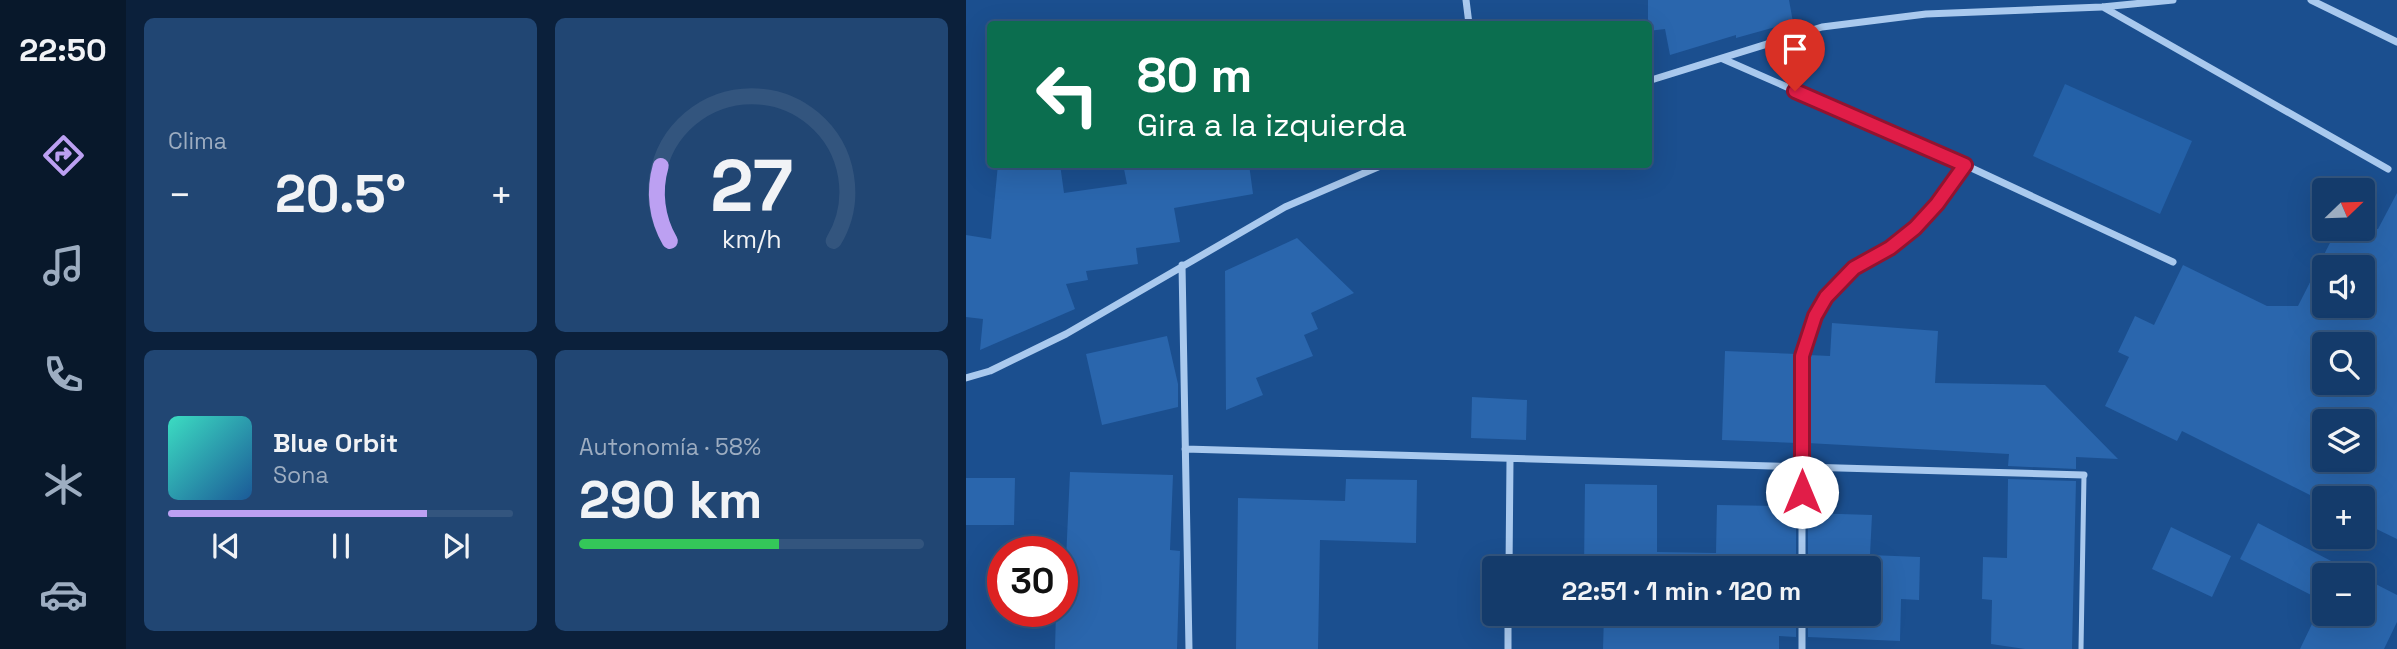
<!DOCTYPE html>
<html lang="es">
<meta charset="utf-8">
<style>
body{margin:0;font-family:"Space Grotesk",sans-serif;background:#214673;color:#f1f3f6;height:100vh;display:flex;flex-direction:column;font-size:26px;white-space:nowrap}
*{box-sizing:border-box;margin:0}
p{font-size:23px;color:#9dadc1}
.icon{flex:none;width:38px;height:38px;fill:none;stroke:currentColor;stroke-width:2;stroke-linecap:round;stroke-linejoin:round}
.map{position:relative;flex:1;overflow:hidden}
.drawer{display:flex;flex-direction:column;gap:18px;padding:18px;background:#0b203b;width:840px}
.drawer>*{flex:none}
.hud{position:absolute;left:21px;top:21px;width:665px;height:147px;border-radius:7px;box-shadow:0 7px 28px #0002,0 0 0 2px #33557e;background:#0b6e4f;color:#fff;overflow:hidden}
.needle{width:46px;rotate:67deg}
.tools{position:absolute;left:1346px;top:178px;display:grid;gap:14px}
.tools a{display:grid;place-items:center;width:63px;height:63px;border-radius:7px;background:#143b6b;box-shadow:0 7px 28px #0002,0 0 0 2px #33557e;font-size:35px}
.speed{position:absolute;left:21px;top:536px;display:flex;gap:14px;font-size:35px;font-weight:700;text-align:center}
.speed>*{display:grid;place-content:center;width:91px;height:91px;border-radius:50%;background:#143b6b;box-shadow:0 7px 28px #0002,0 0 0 2px #33557e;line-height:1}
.speed .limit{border:10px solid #d22;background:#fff;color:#111}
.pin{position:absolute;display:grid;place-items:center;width:60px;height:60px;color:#fff;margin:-72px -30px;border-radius:50% 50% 50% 0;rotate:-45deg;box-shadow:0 0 7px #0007}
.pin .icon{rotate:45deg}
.me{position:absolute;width:77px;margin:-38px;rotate:0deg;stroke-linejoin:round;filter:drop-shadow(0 0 5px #0008)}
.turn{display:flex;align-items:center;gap:24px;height:147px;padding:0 35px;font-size:32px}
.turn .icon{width:91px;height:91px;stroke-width:2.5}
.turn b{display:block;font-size:49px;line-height:60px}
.big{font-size:52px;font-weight:700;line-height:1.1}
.drawer .tile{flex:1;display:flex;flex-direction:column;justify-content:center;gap:10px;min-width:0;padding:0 24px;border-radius:10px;background:#214673}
.drawer .dial{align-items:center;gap:0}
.dial svg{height:182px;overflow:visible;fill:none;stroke:#33557e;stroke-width:7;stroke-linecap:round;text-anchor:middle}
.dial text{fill:#f1f3f6;stroke:none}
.song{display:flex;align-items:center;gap:21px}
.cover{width:84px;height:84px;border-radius:10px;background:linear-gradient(135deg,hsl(170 70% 55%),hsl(210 70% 35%))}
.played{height:7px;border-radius:4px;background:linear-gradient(90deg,#bca0f2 75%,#33557e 75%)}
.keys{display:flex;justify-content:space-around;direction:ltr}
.heat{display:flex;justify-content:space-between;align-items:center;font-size:38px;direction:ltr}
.charge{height:10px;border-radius:5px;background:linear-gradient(90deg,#34c759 58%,#33557e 0)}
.drawer .tiles{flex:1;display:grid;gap:18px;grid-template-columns:repeat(2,1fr)}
.trip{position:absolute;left:516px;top:556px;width:399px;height:70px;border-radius:7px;background:#143b6b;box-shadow:0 7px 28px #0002,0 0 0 2px #33557e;font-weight:700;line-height:70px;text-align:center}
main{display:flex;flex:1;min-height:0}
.tabs{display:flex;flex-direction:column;width:126px;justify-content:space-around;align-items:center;background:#08182b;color:#9dadc1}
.tabs .icon{width:49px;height:49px}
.tabs .current{color:#bca0f2}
.tabs b{font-size:32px;color:#f1f3f6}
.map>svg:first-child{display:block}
</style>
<main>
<nav class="tabs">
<b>22:50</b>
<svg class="icon current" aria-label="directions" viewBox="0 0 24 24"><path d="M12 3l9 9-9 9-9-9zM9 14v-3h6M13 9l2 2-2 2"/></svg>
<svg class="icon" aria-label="music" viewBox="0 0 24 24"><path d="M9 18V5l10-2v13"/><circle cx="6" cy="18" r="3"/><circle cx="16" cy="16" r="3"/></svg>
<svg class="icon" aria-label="phone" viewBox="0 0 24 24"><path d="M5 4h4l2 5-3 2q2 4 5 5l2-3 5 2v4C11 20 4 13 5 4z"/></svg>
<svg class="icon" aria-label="climate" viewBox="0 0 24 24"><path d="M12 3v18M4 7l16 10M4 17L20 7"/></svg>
<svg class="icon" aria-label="car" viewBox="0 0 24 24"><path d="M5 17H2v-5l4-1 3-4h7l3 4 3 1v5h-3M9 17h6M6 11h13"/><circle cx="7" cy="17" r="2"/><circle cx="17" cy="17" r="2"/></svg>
</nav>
<section class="drawer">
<div class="tiles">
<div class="tile"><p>Clima</p>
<div class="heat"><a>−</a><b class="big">20.5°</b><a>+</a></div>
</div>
<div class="tile dial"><svg viewBox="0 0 100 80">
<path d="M14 69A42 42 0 1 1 86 69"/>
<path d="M14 69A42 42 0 0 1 10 36" stroke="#bca0f2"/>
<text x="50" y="56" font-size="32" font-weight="700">27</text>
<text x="50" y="72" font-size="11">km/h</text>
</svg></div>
<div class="tile">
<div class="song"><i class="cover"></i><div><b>Blue Orbit</b><p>Sona</p></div></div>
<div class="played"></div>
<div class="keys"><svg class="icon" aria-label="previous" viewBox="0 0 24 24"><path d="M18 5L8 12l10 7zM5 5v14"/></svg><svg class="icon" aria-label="pause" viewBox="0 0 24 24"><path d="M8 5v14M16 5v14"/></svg><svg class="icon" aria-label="next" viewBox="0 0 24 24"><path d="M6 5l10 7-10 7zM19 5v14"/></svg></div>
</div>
<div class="tile"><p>Autonomía · 58%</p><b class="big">290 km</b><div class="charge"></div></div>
</div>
</section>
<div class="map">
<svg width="1431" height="649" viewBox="0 0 1431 649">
<rect width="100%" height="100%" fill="#1b4f8f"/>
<path fill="#2461a8" d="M 1099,84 L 1226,141 L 1194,214 L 1067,156 Z"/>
<path fill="#2a66ad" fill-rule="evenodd" d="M 682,0 L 823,0 L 827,22 L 770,38 L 770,35 L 704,55 L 699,29 L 682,31 Z
M 32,164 L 94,164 L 98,193 L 161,184 L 157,164 L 283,164 L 287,194 L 208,208 L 214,242 L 170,248 L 172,264 L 120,271 L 122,280 L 100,284 L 109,309 L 14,350 L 17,319 L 0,317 L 0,235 L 25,239 Z
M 1431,193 L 1431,539 L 1396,522 L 1396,499 L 1358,499 L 1358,502 L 1216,431 L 1211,441 L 1139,406 L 1163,357 L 1152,352 L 1169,316 L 1188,325 L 1217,265 L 1301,306 L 1332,306 L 1371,229 L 1412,229 ZM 1358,268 L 1396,268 L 1396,306 L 1358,306 ZM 1358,345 L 1396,345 L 1396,383 L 1358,383 ZM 1358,422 L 1396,422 L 1396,460 L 1358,460 Z
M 331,238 L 388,293 L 345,313 L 352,329 L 338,335 L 347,356 L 290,378 L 297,395 L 260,410 L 259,271 Z
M 866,323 L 972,331 L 969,383 L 1079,385 L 1152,459 L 1110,457 L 1110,469 L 1042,466 L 1043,454 L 841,443 L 841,358 L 842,355 L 864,356 Z
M 201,336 L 212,384 L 212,407 L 136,425 L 120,354 Z
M 759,351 L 831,354 L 831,443 L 756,440 Z
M 506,397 L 561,400 L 560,440 L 505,438 Z
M 104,472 L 207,475 L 204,550 L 214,551 L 211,649 L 89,649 L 90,611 L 96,611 L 96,560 L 100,560 Z
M 0,478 L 49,478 L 48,525 L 0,525 Z
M 380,479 L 451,480 L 450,543 L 354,540 L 352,649 L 270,649 L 272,498 L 379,501 Z
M 1042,479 L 1110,481 L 1106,649 L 1059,649 L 1025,644 L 1026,600 L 1016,599 L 1017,557 L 1041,558 Z
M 619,484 L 691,485 L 691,552 L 750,553 L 751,505 L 813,506 L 813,512 L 830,513 L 830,569 L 618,569 Z
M 842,513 L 906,515 L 904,555 L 954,557 L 953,600 L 935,599 L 934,641 L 842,637 L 842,614 L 903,614 L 903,569 L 842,569 Z
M 1292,523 L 1394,576 L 1358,576 L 1358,614 L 1396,614 L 1396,577 L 1431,595 L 1431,622 L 1418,649 L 1334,649 L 1357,601 L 1274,559 Z
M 1205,527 L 1265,556 L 1246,597 L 1186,569 Z
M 638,614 L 830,614 L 830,637 L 813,636 L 813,649 L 637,649 Z"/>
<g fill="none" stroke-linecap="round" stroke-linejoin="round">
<path stroke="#a9c9ee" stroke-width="5" d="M 836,466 L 836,357 L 849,316 L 860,297 L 888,268 L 924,248 L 949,227 L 971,204 L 999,165
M 1115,649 L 1118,475"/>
<path stroke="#a9c9ee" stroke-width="7" d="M 500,0 L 503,24
M 1345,0 L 1431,42
M 1137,7 L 1422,169
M 757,59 L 999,165 L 1207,262
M 682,81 L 856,27 L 960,14 L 1136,7 L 1207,0
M 216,265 L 223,649
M 0,378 L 24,371 L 100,334 L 319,207 L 419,164
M 219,449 C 519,459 819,465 1118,475
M 836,466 L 836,569
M 543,569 L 544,460
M 836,614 L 836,649
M 542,649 L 542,614"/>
</g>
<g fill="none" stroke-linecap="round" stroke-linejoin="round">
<defs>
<path id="route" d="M 829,91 L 999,165 L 971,204 L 949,228 L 924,248 L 888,268 L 860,297 L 849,316 L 836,356 L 836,492"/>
</defs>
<use href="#route" stroke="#92132f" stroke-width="18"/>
<use href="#route" stroke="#e11d48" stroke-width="12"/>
</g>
</svg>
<div class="tools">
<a><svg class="needle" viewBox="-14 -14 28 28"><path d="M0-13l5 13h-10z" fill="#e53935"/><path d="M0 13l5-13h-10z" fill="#9dadc1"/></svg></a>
<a><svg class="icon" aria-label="sound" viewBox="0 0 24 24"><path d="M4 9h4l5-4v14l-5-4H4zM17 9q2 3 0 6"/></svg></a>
<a><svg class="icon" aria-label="search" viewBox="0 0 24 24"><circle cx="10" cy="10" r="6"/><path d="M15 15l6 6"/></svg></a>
<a><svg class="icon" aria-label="layers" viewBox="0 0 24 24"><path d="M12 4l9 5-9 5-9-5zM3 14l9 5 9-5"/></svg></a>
<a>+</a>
<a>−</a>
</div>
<div class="speed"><div class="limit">30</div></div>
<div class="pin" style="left:829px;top:91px;background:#d93025"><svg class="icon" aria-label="arrive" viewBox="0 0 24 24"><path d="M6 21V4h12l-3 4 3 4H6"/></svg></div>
<svg class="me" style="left:836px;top:492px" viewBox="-20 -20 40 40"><circle r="19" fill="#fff"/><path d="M0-13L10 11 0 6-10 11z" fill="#e11d48"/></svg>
<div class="trip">22:51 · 1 min · 120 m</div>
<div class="hud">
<div class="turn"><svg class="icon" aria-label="left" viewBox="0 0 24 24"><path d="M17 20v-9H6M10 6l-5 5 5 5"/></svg><div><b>80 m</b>Gira a la izquierda</div></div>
</div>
</div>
</main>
